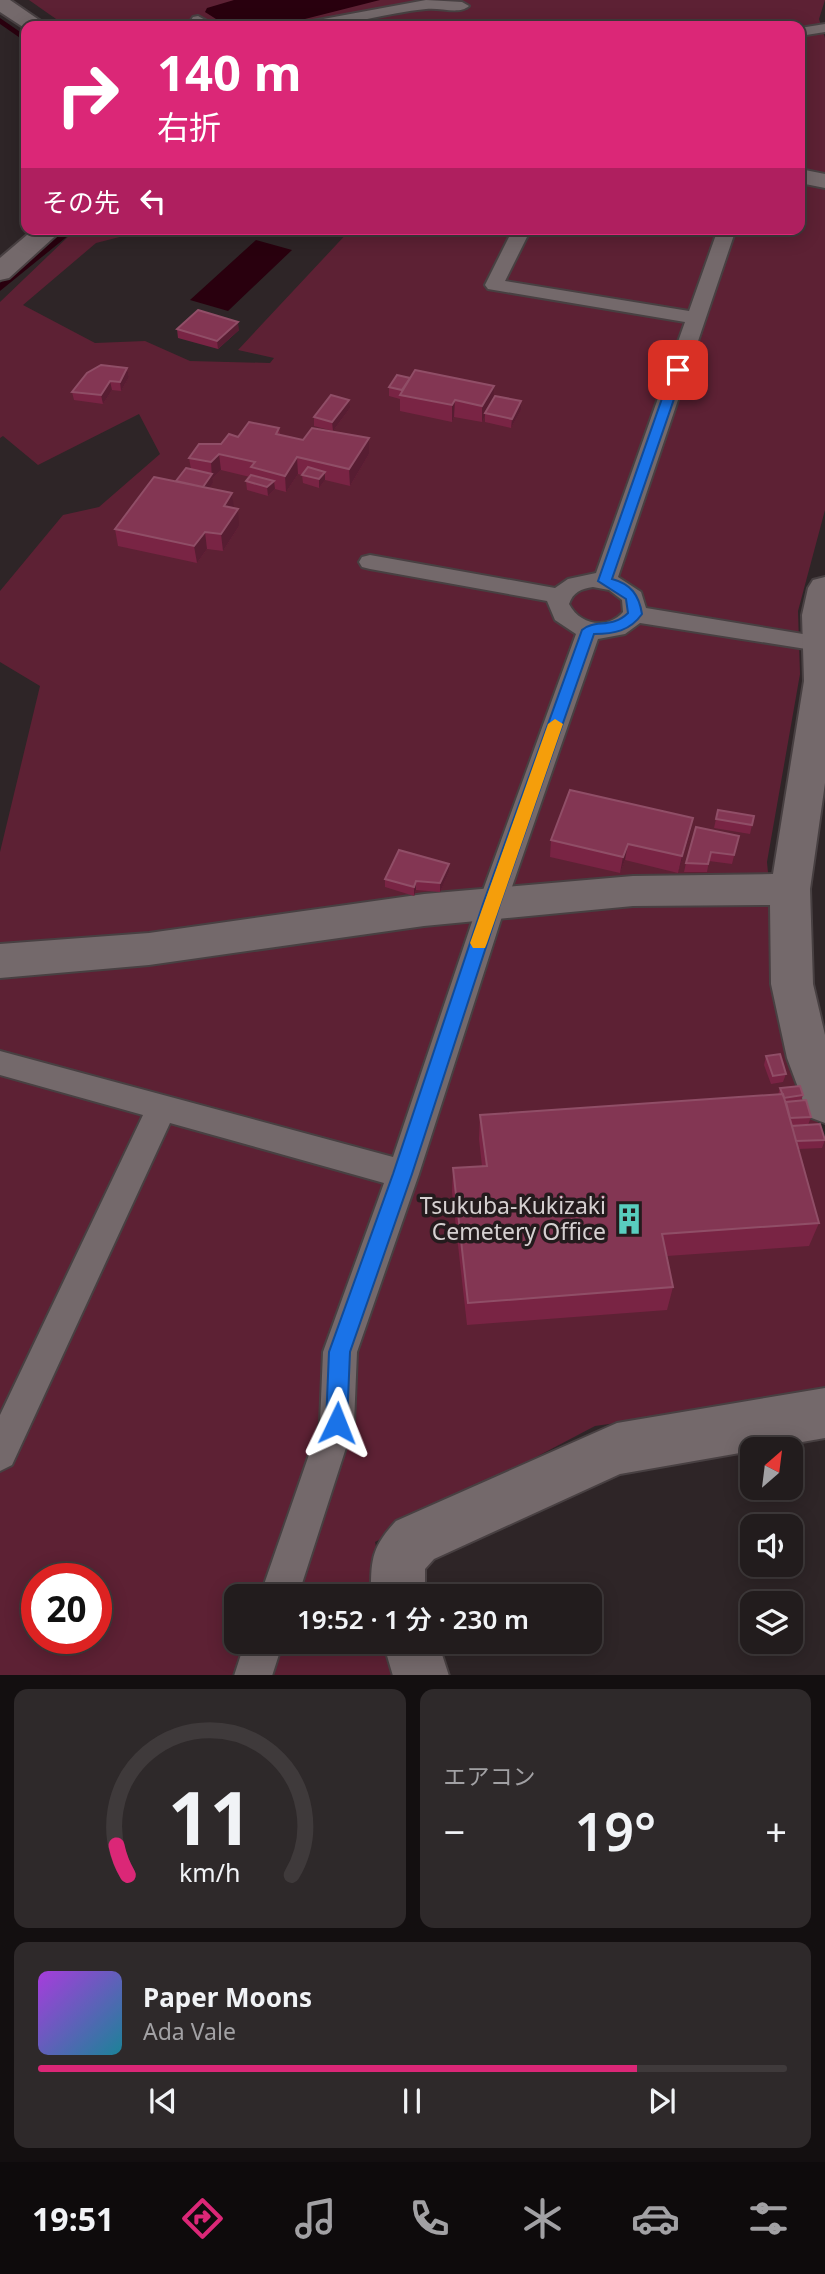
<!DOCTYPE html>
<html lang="ja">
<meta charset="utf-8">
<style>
body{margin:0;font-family:"Noto Sans","Noto Sans JP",sans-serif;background:#2e292a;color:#f1f3f6;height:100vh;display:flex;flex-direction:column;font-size:26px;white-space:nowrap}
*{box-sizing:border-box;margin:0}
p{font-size:23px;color:#a2a1a4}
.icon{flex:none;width:38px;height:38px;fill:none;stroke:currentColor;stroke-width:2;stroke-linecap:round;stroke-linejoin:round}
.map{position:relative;height:1675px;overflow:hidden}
.sheet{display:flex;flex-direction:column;gap:14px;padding:14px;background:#130f10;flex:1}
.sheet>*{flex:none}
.hud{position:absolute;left:21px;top:21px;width:784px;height:214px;border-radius:14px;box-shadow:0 4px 18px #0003,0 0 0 2px #3f3a3b;background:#db2777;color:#fff;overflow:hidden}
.needle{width:46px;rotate:28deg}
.tools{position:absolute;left:740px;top:1437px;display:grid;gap:14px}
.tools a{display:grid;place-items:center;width:63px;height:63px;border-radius:14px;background:#221c1d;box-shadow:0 4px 18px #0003,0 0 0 2px #3f3a3b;font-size:35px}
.speed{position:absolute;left:21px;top:1563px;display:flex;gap:14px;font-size:35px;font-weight:700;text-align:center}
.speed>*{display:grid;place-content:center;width:91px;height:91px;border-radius:50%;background:#221c1d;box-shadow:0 4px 18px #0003,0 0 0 2px #3f3a3b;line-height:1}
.speed .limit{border:10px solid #d22;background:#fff;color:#111}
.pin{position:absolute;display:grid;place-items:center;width:60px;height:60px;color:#fff;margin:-30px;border-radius:14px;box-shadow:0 4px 10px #0006}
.me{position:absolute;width:77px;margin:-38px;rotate:2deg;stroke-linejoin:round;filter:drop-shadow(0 0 5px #0008)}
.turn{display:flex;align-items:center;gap:24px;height:147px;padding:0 21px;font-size:32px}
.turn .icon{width:91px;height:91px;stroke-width:2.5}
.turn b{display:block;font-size:49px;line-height:60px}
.then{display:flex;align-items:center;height:66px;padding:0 21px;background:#0003;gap:14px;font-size:26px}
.big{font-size:52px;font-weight:600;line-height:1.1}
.sheet .card{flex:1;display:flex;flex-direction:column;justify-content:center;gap:10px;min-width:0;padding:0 24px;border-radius:14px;background:#2e292a}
.sheet .dial{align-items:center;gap:0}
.dial svg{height:182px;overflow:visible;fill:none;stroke:#3f3a3b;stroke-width:7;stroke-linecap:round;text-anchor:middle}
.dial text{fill:#f1f3f6;stroke:none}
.song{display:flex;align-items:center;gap:21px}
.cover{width:84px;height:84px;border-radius:10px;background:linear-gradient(135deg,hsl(280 70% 55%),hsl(190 70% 35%))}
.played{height:7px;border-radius:4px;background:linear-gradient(90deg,#db2777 80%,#3f3a3b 80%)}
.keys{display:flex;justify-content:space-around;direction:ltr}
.heat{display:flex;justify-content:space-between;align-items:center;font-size:38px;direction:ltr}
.sheet .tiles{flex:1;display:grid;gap:14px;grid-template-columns:1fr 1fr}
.card:last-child{grid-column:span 2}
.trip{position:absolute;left:224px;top:1584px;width:378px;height:70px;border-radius:14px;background:#221c1d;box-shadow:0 4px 18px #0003,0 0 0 2px #3f3a3b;font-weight:600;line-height:70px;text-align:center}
.menu{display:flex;height:112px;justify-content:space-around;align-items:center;background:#0e0b0c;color:#a2a1a4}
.menu .icon{width:49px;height:49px}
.menu .selected{color:#db2777}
.menu b{font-size:32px;color:#f1f3f6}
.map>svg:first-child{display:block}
</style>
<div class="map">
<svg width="825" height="1676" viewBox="0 0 825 1676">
<rect width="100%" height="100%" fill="#2e2527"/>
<path fill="#5d2134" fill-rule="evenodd" d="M 29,0 L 825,0 L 819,19 L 825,38 L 825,174 L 800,169 L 800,26 L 66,26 Z
M 800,183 L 825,189 L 825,510 L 798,611 L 800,674 L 767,862 L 773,926 L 807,1095 L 825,1140 L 825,1393 L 595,1426 L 375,1542 L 387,1596 L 236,1596 L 236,1642 L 399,1642 L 407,1675 L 0,1675 L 0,852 L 40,686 L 0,662 L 0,591 L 63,515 L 99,507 L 160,454 L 139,414 L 38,465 L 3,436 L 0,438 L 0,302 L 72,233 L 87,229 L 151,229 L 96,243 L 23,305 L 95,343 L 145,341 L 190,361 L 270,363 L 274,358 L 238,350 L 351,229 L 800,229 ZM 37,1578 L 96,1578 L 96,1638 L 37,1638 Z"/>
<path fill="#29000e" d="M 234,0 L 380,0 L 301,20 L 275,20 L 255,26 L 227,26 L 205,12 L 207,8 Z
M 256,240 L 292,250 L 228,311 L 190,300 Z"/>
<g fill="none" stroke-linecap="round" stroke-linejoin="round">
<path fill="#29000e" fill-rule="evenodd" d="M 0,18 L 26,36 L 26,42 L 0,24 Z
M 61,233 L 69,235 L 0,291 L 0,283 Z"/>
<defs>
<path id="lane" d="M 426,0 L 462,2 L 469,6 C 459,15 440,7 426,9 C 384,13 343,28 300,26 L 307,22 Z
M 198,16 L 216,26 C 207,27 197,28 191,20 L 193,17 Z
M 825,24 L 825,32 L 800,36 L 800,28 Z
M 513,229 L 531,229 L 505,281 L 689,311 L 718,229 L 736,229 L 618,577 L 641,592 L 646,608 L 821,637 L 825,638 L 825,652 L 640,623 L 625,634 L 598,639 L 506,904 L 419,1174 L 357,1352 L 354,1423 L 298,1596 L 260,1596 L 320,1423 L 323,1352 L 384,1183 L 170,1123 L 12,1465 L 0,1471 L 0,1415 L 143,1115 L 0,1075 L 0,1051 L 393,1157 L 478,904 L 576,634 L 555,620 L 547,601 L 370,569 L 362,567 L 359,562 L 362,557 L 370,555 L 555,588 L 568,579 L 596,573 L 685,322 L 488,289 L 485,285 ZM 593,587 L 609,590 L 622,600 L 623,612 C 607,630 580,625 569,604 C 573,592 581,589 593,587 Z
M 245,1642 L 283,1642 L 272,1676 L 234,1676 Z"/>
<path id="street" d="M 0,0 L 10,0 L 48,26 L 26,26 L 26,29 L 0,12 Z
M 800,169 L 825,174 L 825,188 L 800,183 Z
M 34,229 L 63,229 L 9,278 L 0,280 L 0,258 Z
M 825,577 L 825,783 L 810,889 L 813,984 L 825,1035 L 825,1123 L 809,1117 L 787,1058 L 771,984 L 770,905 L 633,906 L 424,926 L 149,965 L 0,978 L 0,944 L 149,933 L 424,894 L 633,876 L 773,874 L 804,681 L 802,615 L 808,588 L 813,580 Z
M 825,1388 L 825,1438 L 620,1474 L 434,1559 L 425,1569 L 425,1596 L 371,1596 C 371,1560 371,1548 396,1521 L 617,1423 Z
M 383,1642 L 438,1642 L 449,1676 L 393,1676 Z"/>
</defs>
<use href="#lane" stroke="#484042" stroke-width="4"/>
<use href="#street" stroke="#484042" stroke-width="4"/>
<use href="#lane" fill="#74696b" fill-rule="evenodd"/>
<use href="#street" fill="#74696b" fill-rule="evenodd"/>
</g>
<path fill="#792444" d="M 177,329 L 239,330 L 218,349 L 178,338 Z
M 127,368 L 129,377 L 121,391 L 112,390 L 103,404 L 74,400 L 72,392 Z
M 389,387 L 493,399 L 521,410 L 511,428 L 485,422 L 485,416 L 482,422 L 454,417 L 452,422 L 400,411 L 400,399 L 389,396 Z
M 350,408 L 333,431 L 314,426 L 314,417 Z
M 279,428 L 280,435 L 369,454 L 350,486 L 325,480 L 319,488 L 303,483 L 302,475 L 298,474 L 286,492 L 275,489 L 268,496 L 247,490 L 246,481 L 250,477 L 221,470 L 212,479 L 213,483 L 209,488 L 232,493 L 233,508 L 239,526 L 223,551 L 207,549 L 197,563 L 118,546 L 115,529 L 191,469 L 189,458 L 238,437 Z
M 718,810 L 752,825 L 750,834 L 714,828 Z
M 690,835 L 678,873 L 625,860 L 620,873 L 550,857 L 551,840 Z
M 739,836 L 732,864 L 709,861 L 707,872 L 684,872 L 686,863 Z
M 449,872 L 440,892 L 416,890 L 414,896 L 385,887 L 385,879 Z
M 766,1056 L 786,1074 L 783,1082 L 771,1084 L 764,1065 Z
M 780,1088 L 803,1095 L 801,1101 L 811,1117 L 808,1125 L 825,1140 L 822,1148 L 798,1149 L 819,1223 L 809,1246 L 667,1256 L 673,1287 L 667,1310 L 467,1325 L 452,1192 L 453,1168 L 482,1166 L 479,1139 L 480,1115 L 778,1095 Z"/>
<path fill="#571d32" d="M 238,322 L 239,330 L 218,349 L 217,341 Z
M 127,368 L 129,377 L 121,391 L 120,382 Z
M 110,381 L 112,390 L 103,404 L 101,395 Z
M 494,386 L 493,402 L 485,413 L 485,416 L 482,422 L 482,406 Z
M 349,400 L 350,408 L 333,431 L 332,422 Z
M 455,400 L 454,417 L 452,422 L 452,405 Z
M 521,401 L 521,410 L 511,428 L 512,419 Z
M 369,438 L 369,454 L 350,486 L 349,469 Z
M 219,454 L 221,470 L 212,479 L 211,462 Z
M 297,457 L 298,474 L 286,492 L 285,476 Z
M 325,472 L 325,480 L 319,488 L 319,479 Z
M 212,474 L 213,483 L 201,499 L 200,490 Z
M 274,481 L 275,489 L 268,496 L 267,487 Z
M 232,493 L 234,509 L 224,506 Z
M 238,509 L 239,526 L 223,551 L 221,534 Z
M 205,532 L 207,549 L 197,563 L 194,546 Z
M 693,818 L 690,835 L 678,873 L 682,856 Z
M 628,844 L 625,860 L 620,873 L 623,857 Z
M 449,864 L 449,872 L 440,892 L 440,883 Z
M 416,881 L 416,890 L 414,896 L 414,887 Z"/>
<path fill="#833653" stroke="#904e67" stroke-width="2" d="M 505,23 L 511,26 L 497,26 Z
M 198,310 L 238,322 L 217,341 L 177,329 Z
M 101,365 L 127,368 L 120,382 L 110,381 L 101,395 L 72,392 L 87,373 Z
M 415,370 L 494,386 L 482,406 L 455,400 L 452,405 L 400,395 Z
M 397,375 L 410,378 L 402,390 L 389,387 Z
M 331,395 L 349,400 L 332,422 L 314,417 Z
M 495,396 L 521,401 L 512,419 L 485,413 Z
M 249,422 L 279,428 L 276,434 L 303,440 L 312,428 L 369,438 L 349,469 L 297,457 L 285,476 L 251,467 L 255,462 L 219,454 L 211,462 L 189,458 L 199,444 L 221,444 L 229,434 L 238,437 Z
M 308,467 L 325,472 L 319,479 L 302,475 Z
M 186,468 L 212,474 L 203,487 L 176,481 Z
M 251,475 L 274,481 L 267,487 L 246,481 Z
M 154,477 L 232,493 L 224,506 L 238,509 L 221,534 L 205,532 L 194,546 L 115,529 Z
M 570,790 L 693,818 L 682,856 L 628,844 L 623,857 L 551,840 Z
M 718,810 L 754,816 L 752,825 L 716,819 Z
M 696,827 L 739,836 L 734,855 L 711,852 L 708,864 L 686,863 Z
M 399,850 L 449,864 L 440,883 L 416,881 L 414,887 L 385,879 Z
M 780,1054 L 786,1074 L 773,1076 L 766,1056 Z
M 800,1086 L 803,1095 L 784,1098 L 780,1088 Z
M 783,1094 L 819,1223 L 662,1234 L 673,1287 L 468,1303 L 453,1168 L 487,1166 L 480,1115 Z
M 806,1100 L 811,1117 L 790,1118 L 786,1102 Z
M 820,1124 L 825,1140 L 796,1141 L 792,1126 Z"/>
<path fill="#1a73e8" stroke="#114b97" stroke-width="2" d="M 678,367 L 684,370 L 612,579 C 631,584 639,595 642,614 C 630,631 614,634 594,634 L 500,904 L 412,1174 L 350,1352 L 347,1423 L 344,1430 L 337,1433 L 329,1430 L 326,1423 L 329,1352 L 393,1174 L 483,904 L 582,630 C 594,619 612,629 628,613 L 626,599 L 598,581 L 672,370 Z"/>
<path fill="#f59e0b" d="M 555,719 L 563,724 L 487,943 L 485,948 L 473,948 L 470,943 L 548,724 Z"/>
<defs>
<symbol id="building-bare" viewBox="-9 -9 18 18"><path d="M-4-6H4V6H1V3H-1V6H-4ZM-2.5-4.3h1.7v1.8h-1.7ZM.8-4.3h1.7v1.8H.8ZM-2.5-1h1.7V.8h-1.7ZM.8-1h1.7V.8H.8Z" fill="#59cebf" stroke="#241b1d" stroke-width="2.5" paint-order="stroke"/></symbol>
</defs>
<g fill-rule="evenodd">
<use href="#building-bare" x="607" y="1197" width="44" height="44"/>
</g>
<g text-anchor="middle" stroke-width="7" stroke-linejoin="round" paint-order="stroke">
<g font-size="23" fill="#d6d0d1" stroke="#241b1d" text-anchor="end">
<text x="606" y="1214">Tsukuba-Kukizaki<tspan x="606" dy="26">Cemetery Office</tspan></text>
</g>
</g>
</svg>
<div class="tools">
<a><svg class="needle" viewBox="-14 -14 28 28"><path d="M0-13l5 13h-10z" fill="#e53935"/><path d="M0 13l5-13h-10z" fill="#a2a1a4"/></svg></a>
<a><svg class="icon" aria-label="sound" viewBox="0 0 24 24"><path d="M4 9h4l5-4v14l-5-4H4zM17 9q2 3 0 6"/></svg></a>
<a><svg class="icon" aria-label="layers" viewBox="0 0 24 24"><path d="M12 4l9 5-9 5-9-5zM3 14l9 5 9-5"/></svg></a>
</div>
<div class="speed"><div class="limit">20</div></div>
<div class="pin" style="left:678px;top:370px;background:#d93025"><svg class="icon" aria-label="arrive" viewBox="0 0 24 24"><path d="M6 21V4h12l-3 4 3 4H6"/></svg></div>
<svg class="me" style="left:337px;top:1423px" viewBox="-20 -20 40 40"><path d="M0-17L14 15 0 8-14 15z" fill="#1a73e8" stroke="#fff" stroke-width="4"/></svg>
<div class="trip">19:52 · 1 分 · 230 m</div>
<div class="hud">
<div class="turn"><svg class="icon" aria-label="right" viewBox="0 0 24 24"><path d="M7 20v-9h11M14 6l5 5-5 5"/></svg><div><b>140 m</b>右折</div></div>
<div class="then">その先<svg class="icon" aria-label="left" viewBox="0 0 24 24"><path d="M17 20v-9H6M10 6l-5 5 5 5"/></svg></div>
</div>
</div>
<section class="sheet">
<div class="tiles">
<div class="card dial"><svg viewBox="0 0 100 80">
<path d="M14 69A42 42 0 1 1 86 69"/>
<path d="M14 69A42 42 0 0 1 9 56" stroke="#db2777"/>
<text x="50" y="56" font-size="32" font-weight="700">11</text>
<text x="50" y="72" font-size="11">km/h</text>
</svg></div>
<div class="card"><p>エアコン</p>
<div class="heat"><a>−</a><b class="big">19°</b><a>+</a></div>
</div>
<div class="card">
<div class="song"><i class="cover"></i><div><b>Paper Moons</b><p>Ada Vale</p></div></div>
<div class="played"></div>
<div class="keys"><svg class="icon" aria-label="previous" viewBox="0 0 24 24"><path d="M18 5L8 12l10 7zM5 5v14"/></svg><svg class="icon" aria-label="pause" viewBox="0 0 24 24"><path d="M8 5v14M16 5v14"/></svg><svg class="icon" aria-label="next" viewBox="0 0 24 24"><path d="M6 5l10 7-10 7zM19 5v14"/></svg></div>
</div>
</div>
</section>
<nav class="menu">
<b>19:51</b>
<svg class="icon selected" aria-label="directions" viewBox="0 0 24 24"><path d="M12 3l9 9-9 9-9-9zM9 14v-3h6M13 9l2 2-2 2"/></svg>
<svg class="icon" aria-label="music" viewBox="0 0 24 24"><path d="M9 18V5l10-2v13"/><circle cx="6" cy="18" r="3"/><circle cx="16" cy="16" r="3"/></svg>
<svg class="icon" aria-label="phone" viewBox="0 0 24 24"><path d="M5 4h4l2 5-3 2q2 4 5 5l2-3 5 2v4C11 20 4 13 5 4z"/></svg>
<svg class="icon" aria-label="climate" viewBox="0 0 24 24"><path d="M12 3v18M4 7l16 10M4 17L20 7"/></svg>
<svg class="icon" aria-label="car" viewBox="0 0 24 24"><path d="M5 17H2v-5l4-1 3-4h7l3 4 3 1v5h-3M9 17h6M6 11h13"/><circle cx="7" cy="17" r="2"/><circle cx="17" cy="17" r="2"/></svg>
<svg class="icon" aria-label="filters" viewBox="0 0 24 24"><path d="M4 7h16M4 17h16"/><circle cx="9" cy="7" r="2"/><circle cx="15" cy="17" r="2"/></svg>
</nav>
